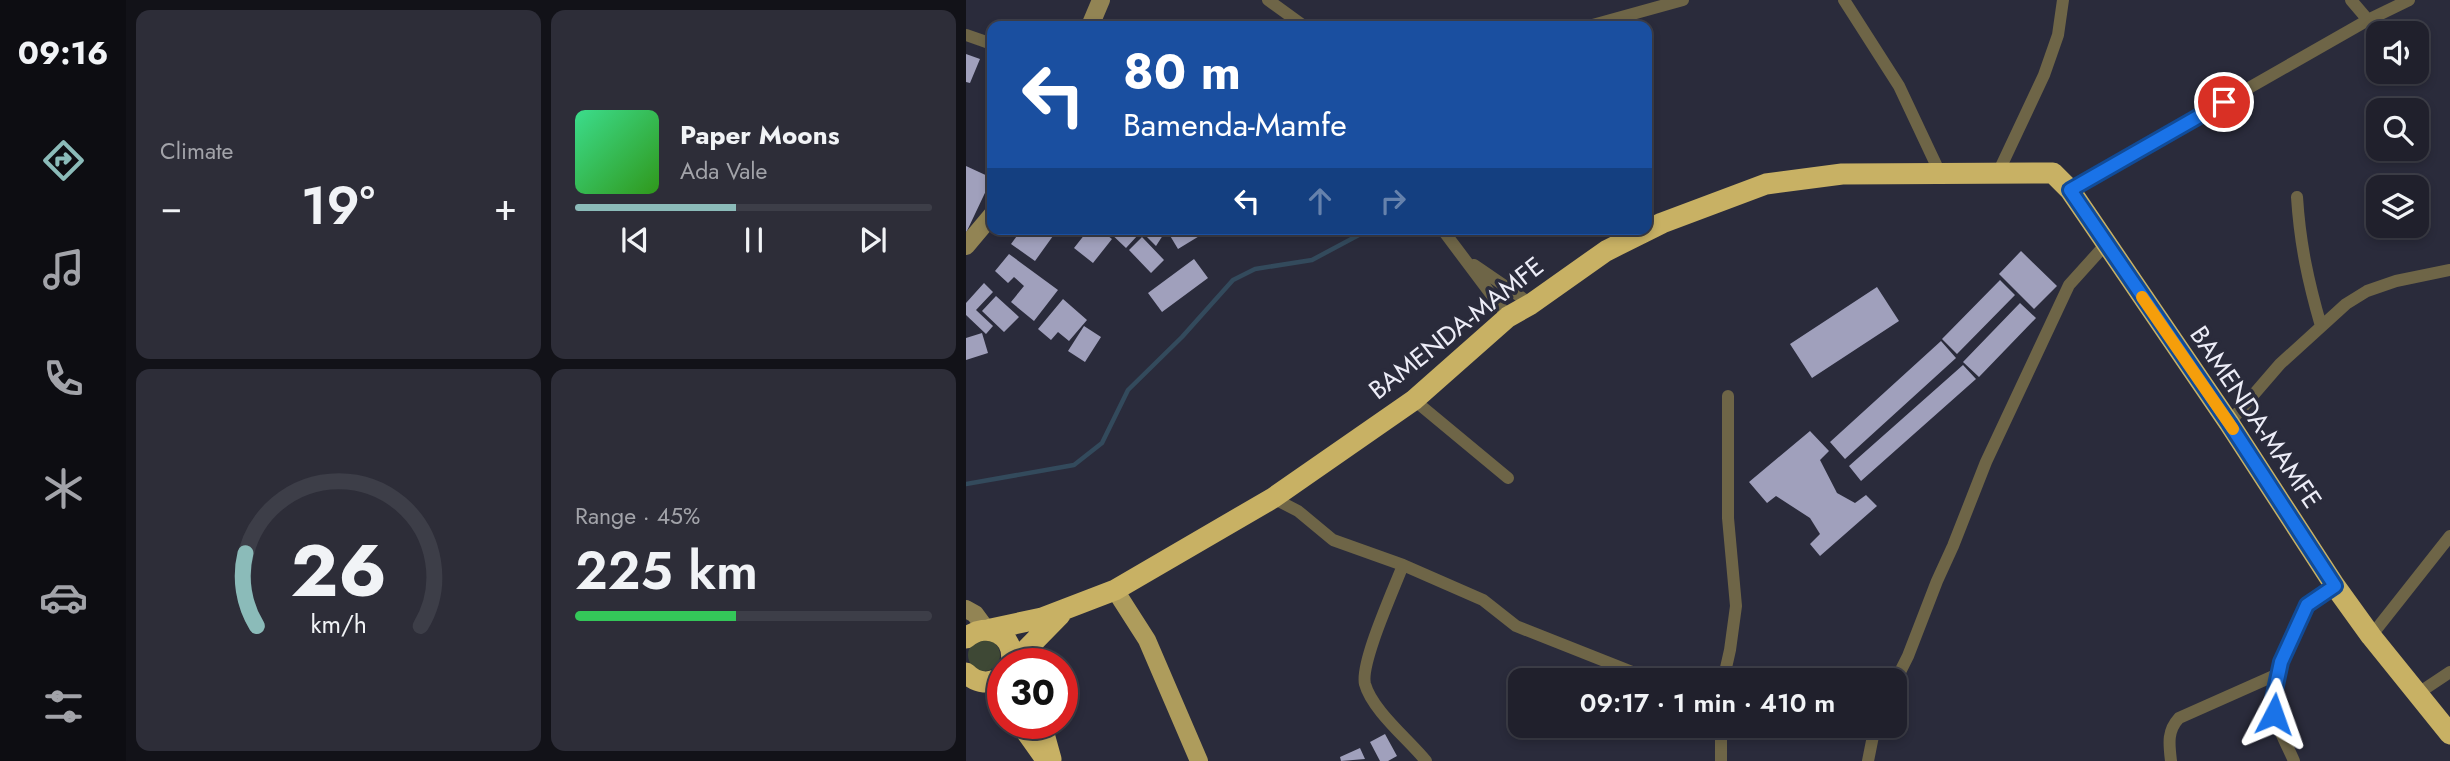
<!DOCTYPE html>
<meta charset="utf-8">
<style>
body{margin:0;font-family:Jost,sans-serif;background:#2d2d38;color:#f1f3f6;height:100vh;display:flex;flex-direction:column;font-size:26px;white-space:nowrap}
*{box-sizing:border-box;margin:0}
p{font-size:23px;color:#a2a3a9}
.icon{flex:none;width:38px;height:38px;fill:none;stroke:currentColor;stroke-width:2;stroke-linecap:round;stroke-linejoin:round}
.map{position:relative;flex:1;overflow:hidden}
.details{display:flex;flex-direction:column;gap:10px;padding:10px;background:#121218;width:840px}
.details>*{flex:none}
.hud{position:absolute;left:21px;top:21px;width:665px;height:214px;border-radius:14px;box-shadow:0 4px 10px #0003,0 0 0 2px #3d3e48;background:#1a4fa0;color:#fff;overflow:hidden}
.tools{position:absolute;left:1400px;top:21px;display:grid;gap:14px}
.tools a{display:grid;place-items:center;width:63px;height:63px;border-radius:14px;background:#20202c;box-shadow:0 4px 10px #0003,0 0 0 2px #3d3e48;font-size:35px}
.speed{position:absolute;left:21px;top:648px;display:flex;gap:14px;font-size:35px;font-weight:700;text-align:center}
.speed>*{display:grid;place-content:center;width:91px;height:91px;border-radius:50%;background:#20202c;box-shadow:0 4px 10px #0003,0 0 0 2px #3d3e48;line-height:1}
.speed .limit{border:10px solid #d22;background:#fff;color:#111}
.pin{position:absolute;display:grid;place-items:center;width:60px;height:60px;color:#fff;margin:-30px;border:4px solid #fff;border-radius:50%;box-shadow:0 2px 7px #0007}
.me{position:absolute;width:77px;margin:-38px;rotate:4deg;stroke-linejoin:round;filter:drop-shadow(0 0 5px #0008)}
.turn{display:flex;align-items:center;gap:24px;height:147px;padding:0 21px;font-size:32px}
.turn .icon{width:91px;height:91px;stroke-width:2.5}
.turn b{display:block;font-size:49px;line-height:60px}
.lanes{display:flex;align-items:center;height:66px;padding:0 21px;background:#0003;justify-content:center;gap:35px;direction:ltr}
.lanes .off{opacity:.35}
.big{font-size:52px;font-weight:600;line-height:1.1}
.details .tile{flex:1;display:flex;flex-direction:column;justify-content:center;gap:10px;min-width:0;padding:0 24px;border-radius:14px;background:#2d2d38}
.details .dial{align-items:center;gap:0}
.dial svg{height:182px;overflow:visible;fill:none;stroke:#3d3e48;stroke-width:7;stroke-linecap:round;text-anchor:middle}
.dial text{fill:#f1f3f6;stroke:none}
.song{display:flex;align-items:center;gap:21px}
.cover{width:84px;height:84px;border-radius:10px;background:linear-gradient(135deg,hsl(150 70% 55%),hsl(110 70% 35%))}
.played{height:7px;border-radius:4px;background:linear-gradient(90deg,#8bbbb9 45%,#3d3e48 45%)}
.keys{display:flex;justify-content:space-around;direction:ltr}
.heat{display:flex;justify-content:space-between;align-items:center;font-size:38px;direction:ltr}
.charge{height:10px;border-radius:5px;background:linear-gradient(90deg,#34c759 45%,#3d3e48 0)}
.details .tiles{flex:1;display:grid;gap:10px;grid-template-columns:repeat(2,1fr)}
.trip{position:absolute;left:542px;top:668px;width:399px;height:70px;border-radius:14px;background:#20202c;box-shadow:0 4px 10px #0003,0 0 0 2px #3d3e48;font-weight:600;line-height:70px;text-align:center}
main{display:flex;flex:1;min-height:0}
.dock{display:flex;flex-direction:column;width:126px;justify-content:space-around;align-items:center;background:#0d0d12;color:#a2a3a9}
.dock .icon{width:49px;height:49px}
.dock .active{color:#8bbbb9}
.dock b{font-size:32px;color:#f1f3f6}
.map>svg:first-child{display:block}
</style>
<main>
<nav class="dock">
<b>09:16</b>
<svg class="icon active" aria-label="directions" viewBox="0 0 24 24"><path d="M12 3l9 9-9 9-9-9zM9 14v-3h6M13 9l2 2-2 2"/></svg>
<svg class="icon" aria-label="music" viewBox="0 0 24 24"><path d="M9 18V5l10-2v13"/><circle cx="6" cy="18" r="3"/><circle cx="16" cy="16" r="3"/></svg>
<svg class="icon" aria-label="phone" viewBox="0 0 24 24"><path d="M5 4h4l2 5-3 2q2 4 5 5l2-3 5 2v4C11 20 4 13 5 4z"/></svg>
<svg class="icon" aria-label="climate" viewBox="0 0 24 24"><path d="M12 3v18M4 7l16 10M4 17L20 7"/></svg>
<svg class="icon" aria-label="car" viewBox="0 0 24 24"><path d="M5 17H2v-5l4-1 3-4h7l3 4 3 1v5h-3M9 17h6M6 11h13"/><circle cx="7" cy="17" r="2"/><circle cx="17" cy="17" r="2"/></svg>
<svg class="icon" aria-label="filters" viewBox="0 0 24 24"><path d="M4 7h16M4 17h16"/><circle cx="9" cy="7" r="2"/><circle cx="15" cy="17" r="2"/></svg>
</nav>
<section class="details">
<div class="tiles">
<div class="tile"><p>Climate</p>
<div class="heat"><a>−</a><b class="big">19°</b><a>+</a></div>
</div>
<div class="tile">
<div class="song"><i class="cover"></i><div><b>Paper Moons</b><p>Ada Vale</p></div></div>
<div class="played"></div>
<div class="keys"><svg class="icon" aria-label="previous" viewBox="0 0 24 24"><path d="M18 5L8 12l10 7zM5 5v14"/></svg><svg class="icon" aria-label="pause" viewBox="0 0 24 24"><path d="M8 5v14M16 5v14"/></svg><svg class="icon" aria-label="next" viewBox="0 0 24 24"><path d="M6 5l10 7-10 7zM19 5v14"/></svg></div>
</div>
<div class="tile dial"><svg viewBox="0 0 100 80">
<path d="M14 69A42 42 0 1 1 86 69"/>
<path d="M14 69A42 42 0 0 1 9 37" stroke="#8bbbb9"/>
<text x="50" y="56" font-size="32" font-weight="700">26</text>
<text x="50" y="72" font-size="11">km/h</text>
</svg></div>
<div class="tile"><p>Range · 45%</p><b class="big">225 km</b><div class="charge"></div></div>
</div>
</section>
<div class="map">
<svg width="1484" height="761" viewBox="0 0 1484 761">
<rect width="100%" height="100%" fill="#2a2b3b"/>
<path fill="#3e4835" d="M2 655a16 16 0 1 1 32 0a16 16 0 1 1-32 0Z"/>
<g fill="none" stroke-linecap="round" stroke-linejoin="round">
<path stroke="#334a5c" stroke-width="4.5" d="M 0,484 L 108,465 L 136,443 L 162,390 L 216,337 L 267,280 L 289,269 L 346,260 L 404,229"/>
</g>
<path fill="#a0a0bc" d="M 0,54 L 14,59 L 4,83 L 0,82 Z
M 0,166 L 26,178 L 0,233 Z
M 56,229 L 64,235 L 68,229 L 92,229 L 69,261 L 45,244 Z
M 123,229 L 133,229 L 146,239 L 127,263 L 108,248 Z
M 140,229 L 166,229 L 172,235 L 160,248 Z
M 179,229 L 201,229 L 190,246 L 180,236 Z
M 205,229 L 232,229 L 235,235 L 212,249 L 203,234 Z
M 176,237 L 198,260 L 185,273 L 163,250 Z
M 1055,251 L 1091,286 L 1068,309 L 1033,274 Z
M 43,254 L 92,290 L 68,321 L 45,302 L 58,286 L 48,277 L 42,283 L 29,271 Z
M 228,259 L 242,278 L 196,312 L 182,293 Z
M 1034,280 L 1049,295 L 991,354 L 976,339 Z
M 18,283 L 27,292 L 10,310 L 27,326 L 20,334 L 0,315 L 0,303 Z
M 911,287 L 933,321 L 846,378 L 824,344 Z
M 30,296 L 53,317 L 38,332 L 16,311 Z
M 97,299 L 121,320 L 103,341 L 92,332 L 85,340 L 72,329 Z
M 1054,303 L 1070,318 L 1013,377 L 997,362 Z
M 118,326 L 135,337 L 119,362 L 102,351 Z
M 16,333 L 22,353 L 0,360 L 0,338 Z
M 975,341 L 990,358 L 879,459 L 864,442 Z
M 997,365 L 1010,379 L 895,481 L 883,466 Z
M 844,431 L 863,451 L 854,460 L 871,493 L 889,503 L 900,495 L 911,506 L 854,556 L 844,544 L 854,534 L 844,518 L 810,496 L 801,503 L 783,482 Z
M 419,734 L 431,756 L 422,761 L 414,761 L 404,742 Z
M 394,748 L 399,759 L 375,761 L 374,757 Z"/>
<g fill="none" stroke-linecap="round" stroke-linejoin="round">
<path stroke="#6e6547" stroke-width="12" d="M 302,0 L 338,26
M 878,0 L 933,86 L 974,173
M 1385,0 L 1402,20
M 623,26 L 717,0
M 0,35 L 26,44
M 1031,175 L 1078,75 L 1092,35 L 1097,0
M 1104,190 L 1402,20 L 1443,0
M 1331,197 C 1334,244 1342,281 1355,326
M 476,229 L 542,317
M 508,265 L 565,304
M 448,400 L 542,478
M 1263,423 L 1314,364 L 1380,304 L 1401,291 L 1430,281 L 1484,270
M 307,498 L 332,511 L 367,540 L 437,565 L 517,600 L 550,626 L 689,681
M 437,565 C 428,589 394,663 399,684 C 406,710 443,740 460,761
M 1405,636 L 1484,536
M 757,681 L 764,650 L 770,606 L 762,518 L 762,396
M 929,682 L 942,656 L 971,581 L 987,546 L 1020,462 L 1103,285 L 1140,244
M 1451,694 L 1484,672
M 755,726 L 755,761
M 902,761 L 909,726
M 1205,761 C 1203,744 1201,731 1213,718 L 1312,674
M 1328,761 C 1320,742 1306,720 1307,700 C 1307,683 1331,616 1342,604 C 1349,597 1361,591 1369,586"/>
<path stroke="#928454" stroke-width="18" d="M 124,26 L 135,0
M 0,246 L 26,215
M 0,609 L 9,614 L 20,629"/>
<path stroke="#ae9c5c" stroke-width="18" d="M 149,590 L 181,640 L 233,761"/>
<path stroke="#c8b164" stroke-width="21" d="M 25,629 L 76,618 L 149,590 L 307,498 L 448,400 L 542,317 L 565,304 L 640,251 L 696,223 L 800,184 L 876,174 L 1087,173 L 1104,190 L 1263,423 L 1369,586 L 1405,636 L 1484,734
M 0,638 C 21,620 50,635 45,663
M 47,663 L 94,615
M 0,673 C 11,684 24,685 37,676
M 54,723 L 81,761
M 75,723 L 85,759"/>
</g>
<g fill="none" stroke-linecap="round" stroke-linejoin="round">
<defs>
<path id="route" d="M 1258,102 L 1104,190 L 1263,423 L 1369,586 L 1341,605 L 1315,662 L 1307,699 L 1308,714"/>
</defs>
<use href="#route" stroke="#114b97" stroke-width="18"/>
<use href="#route" stroke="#1a73e8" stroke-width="12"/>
<path stroke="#f59e0b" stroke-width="12" d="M 1176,297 L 1267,429"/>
</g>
<g text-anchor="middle" stroke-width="7" stroke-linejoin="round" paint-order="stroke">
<g font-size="26" fill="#ececf7" stroke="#2a2b3b">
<text transform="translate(490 328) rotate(-38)" y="9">BAMENDA-MAMFE</text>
<text transform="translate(1290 417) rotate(56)" y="9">BAMENDA-MAMFE</text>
</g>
</g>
</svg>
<div class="tools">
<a><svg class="icon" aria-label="sound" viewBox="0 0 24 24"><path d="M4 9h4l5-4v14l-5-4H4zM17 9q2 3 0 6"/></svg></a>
<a><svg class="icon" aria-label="search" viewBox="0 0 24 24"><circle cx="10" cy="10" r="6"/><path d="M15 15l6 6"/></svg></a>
<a><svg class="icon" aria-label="layers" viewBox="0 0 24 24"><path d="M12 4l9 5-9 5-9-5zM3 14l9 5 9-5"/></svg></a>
</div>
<div class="speed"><div class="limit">30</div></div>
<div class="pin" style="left:1258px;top:102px;background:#d93025"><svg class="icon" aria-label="arrive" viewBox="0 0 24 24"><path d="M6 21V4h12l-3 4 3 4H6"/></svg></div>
<svg class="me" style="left:1308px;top:714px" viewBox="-20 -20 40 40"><path d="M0-17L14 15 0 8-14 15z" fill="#1a73e8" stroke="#fff" stroke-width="4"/></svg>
<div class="trip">09:17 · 1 min · 410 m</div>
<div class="hud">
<div class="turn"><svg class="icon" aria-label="left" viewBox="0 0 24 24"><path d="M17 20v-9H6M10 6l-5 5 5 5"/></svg><div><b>80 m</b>Bamenda-Mamfe</div></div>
<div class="lanes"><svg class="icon" aria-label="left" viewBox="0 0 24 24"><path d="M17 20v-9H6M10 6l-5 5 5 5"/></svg><svg class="icon off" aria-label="ahead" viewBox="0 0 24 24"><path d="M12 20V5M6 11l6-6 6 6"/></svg><svg class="icon off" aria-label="right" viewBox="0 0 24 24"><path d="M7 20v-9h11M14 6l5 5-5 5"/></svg></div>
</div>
</div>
</main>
